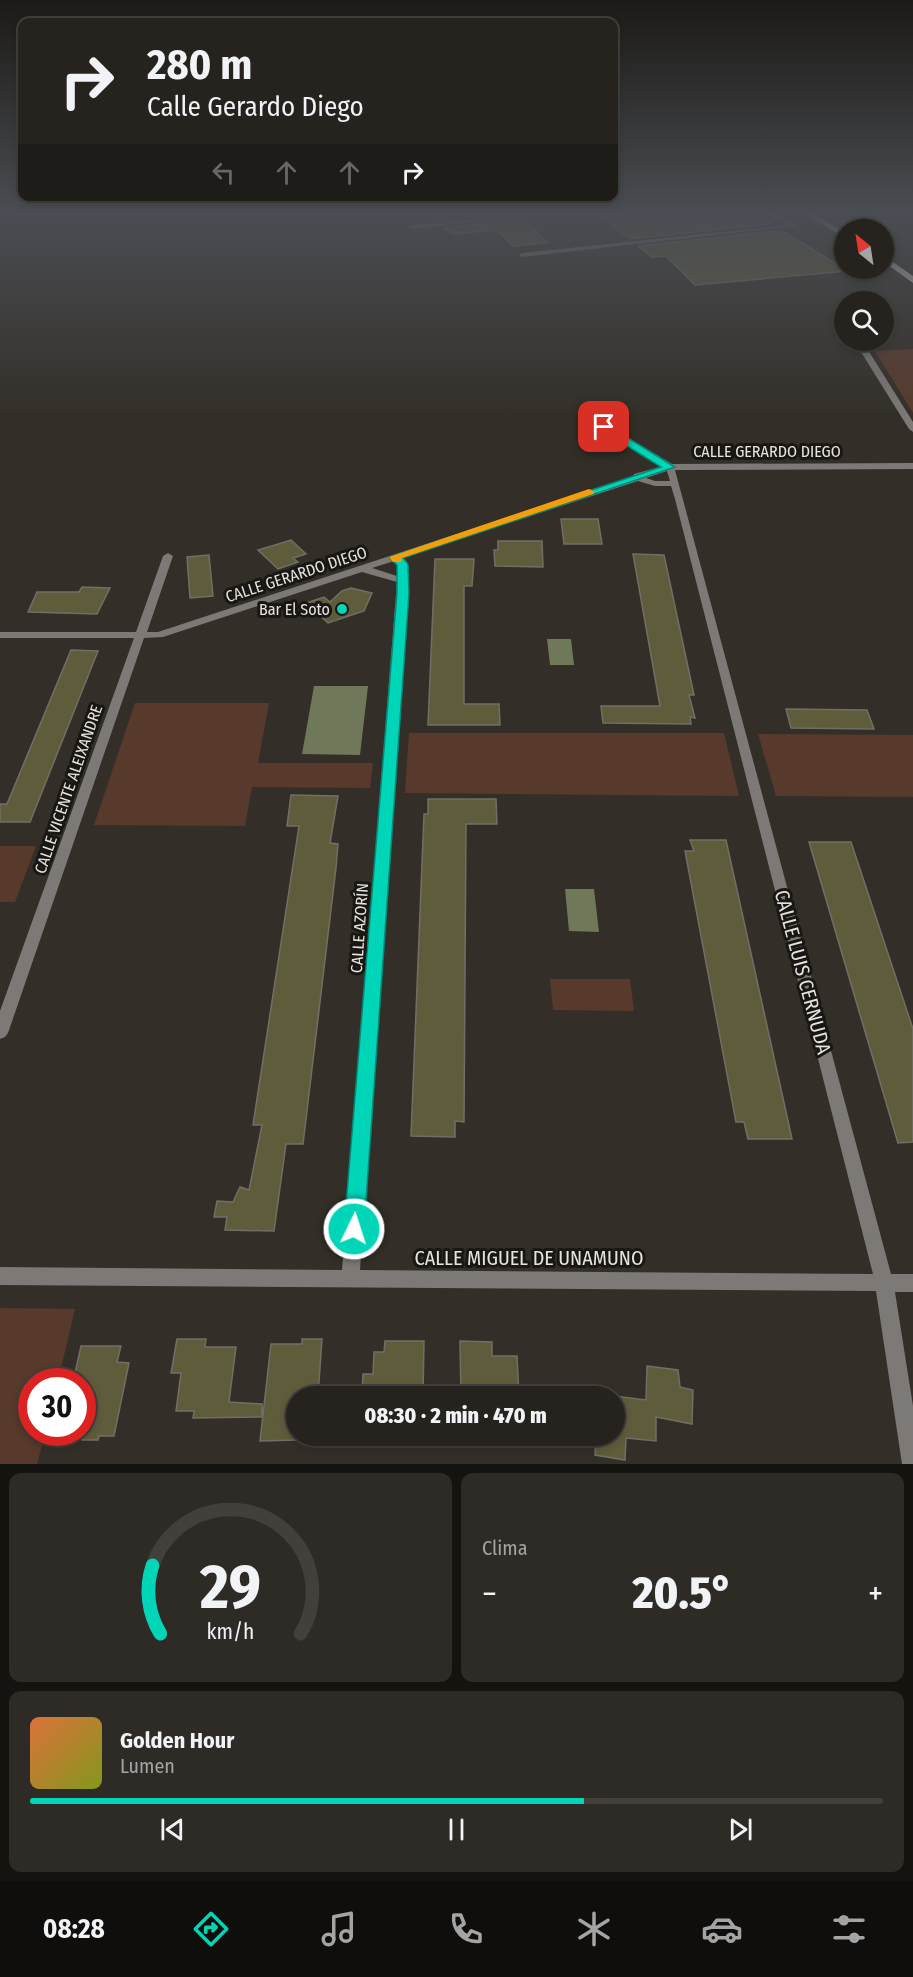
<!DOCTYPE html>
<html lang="es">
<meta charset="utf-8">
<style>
body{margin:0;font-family:"Fira Sans Condensed",sans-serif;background:#2e2b27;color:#f1f3f6;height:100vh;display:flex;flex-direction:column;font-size:22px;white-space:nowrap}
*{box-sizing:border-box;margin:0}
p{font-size:20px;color:#a4a4a4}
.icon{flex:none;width:33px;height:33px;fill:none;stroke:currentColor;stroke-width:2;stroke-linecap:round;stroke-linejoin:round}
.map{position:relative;height:1464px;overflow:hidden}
.sheet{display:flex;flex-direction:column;gap:9px;padding:9px;background:#151310;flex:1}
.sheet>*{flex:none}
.top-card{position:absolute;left:18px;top:18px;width:600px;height:183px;border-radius:12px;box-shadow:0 3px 9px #0003,0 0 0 2px #42403c;background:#26231e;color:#f1f3f6;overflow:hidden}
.needle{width:39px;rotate:330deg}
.fabs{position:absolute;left:834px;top:219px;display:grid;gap:12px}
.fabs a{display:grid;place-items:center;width:60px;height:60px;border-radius:50%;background:#26231e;box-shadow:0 3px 9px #0003,0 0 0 2px #42403c;font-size:30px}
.speed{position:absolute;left:18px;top:1368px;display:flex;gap:12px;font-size:30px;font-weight:700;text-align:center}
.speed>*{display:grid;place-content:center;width:78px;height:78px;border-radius:50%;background:#26231e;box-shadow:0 3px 9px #0003,0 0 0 2px #42403c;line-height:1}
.speed .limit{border:9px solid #d22;background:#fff;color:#111}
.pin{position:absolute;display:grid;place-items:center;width:51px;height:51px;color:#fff;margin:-26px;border-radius:12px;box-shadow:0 3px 9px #0006}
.me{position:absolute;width:66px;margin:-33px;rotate:4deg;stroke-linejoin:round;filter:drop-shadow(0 0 4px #0008)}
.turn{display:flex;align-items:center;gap:21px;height:126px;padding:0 30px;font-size:27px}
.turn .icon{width:78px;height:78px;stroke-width:2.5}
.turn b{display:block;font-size:42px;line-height:51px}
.lanes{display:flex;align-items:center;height:57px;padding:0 30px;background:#0003;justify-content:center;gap:30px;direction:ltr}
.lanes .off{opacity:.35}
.big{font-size:45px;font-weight:800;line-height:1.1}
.sheet .card{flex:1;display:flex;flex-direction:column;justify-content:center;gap:9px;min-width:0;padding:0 21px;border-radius:12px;background:#2e2b27}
.sheet .dial{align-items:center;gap:0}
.dial svg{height:156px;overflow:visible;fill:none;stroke:#42403c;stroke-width:7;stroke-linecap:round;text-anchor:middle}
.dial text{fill:#f1f3f6;stroke:none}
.song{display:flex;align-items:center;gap:18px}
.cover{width:72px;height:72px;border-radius:9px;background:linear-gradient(135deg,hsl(20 70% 55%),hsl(70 70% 35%))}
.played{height:6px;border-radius:3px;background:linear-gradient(90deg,#00d5b7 65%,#42403c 65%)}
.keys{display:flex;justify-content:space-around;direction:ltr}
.heat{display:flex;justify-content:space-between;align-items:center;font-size:33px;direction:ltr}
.sheet .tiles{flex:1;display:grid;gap:9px;grid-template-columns:1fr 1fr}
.card:last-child{grid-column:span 2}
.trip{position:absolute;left:286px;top:1386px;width:339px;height:60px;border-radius:30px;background:#26231e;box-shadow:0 3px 9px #0003,0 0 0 2px #42403c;font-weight:800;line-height:60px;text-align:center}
.tab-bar{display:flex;height:96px;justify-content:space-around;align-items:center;background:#0f0e0c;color:#a4a4a4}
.tab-bar .icon{width:42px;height:42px}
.tab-bar .selected{color:#00d5b7}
.tab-bar b{font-size:27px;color:#f1f3f6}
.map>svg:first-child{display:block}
</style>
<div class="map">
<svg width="913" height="1464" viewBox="0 0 913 1464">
<rect width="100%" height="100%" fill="#332f28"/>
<path fill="#573a2c" d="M 913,349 L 913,413 L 875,351 Z
M 135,703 L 269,703 L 258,763 L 373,763 L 370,788 L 252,787 L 245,826 L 94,825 Z
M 409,733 L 724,733 L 739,796 L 405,793 Z
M 758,734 L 913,735 L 913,797 L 776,796 Z
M 0,846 L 36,846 L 15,902 L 0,902 Z
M 550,979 L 630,979 L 634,1011 L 553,1010 Z
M 0,1308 L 75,1309 L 58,1381 L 32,1382 L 32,1432 L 45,1433 L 37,1464 L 0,1464 Z"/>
<path fill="#6f7959" d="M 547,639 L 571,639 L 574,665 L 550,665 Z
M 314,686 L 368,686 L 360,755 L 302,754 Z
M 565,889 L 594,889 L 599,932 L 569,931 Z"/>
<path fill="#5f5c3c" stroke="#706f66" stroke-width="1.5" d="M 433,214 L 510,214 L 439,220 Z
M 599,214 L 741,214 L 741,219 L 762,217 L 772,224 L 630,239 Z
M 524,219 L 548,243 L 513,246 L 497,230 L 452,234 L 445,228 Z
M 781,230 L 848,271 L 695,285 L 666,256 L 652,257 L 638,246 Z
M 561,519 L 598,519 L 602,544 L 564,544 Z
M 291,540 L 306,554 L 293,558 L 298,562 L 278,569 L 258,550 Z
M 498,541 L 542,541 L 543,567 L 495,566 L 494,550 L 498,550 Z
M 633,554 L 664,555 L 694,695 L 689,695 L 695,718 L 690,717 L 691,724 L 603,723 L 601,706 L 660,706 Z
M 209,555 L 213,596 L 190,598 L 187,557 Z
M 435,559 L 474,559 L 472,586 L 464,586 L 464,704 L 499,704 L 500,725 L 428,725 Z
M 82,587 L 110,588 L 97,614 L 28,612 L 37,592 L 79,592 Z
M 351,588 L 372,593 L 364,611 L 328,623 L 306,603 L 324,597 L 330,602 L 342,591 Z
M 71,650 L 98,651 L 30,822 L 0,822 L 0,804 L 7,804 Z
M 786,709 L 867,710 L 874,729 L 791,728 Z
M 291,795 L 338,796 L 330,843 L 338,844 L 336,868 L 303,1144 L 286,1144 L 274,1231 L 225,1230 L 227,1217 L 214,1217 L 217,1201 L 233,1202 L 240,1187 L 249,1190 L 262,1125 L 253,1125 L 299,826 L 287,826 Z
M 428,799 L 496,799 L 497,824 L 466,824 L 464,1122 L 455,1121 L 455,1137 L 411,1136 L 424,814 L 428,814 Z
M 690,840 L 726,840 L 792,1139 L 748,1139 L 744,1122 L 736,1122 L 685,851 L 694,851 Z
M 809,842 L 851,842 L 855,854 L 913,1029 L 913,1142 L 898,1143 Z
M 177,1339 L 206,1339 L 205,1347 L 236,1347 L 229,1402 L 262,1404 L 262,1417 L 193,1418 L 194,1411 L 176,1411 L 181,1373 L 171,1373 Z
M 302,1339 L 322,1339 L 318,1396 L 297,1396 L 297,1440 L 260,1441 L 271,1344 L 302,1344 Z
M 385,1341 L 424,1341 L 423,1396 L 367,1396 L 367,1392 L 362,1393 L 363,1374 L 373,1374 L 374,1352 L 384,1352 Z
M 460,1341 L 492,1342 L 492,1356 L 517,1356 L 519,1396 L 461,1396 Z
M 81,1346 L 121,1346 L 117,1362 L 129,1363 L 114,1436 L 99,1436 L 98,1440 L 82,1440 L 82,1382 L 73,1382 Z
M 647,1366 L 678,1370 L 680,1387 L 693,1390 L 692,1424 L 656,1417 L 656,1441 L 626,1438 L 625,1460 L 595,1455 L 596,1436 L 615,1436 L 615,1396 L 646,1400 Z"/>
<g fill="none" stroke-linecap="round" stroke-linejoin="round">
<path fill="#7c7976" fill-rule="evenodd" d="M 532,214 L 551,214 L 411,229 L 408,227 L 411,225 Z
M 770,214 L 777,214 L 796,226 L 522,257 L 519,255 L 522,253 L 787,225 Z
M 862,350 L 868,350 L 913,422 L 913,432 L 909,429 L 861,352 Z
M 601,425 L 607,425 L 672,464 L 913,463 L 913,469 L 675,470 L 891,1274 L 913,1274 L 913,1292 L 895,1292 L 913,1406 L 913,1464 L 902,1464 L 876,1291 L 0,1285 L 0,1267 L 342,1270 L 397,582 L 362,572 L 163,637 L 144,638 L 8,1033 L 5,1037 L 0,1039 L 0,1011 L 134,638 L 0,638 L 0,632 L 136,632 L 163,556 L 168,553 L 173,556 L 147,632 L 158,632 L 633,476 L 634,474 L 663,466 L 601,429 ZM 667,471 L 670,481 L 655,481 L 646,478 ZM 638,481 L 655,486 L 671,486 L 675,499 L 873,1274 L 360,1270 L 408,593 L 407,564 L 402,558 ZM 394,561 L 397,565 L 397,576 L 372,568 Z"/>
<path fill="#c9c2bc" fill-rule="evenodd" d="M 805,214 L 814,214 L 844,232 L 844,237 Z
M 884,256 L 913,276 L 913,283 L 884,262 Z"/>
</g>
<linearGradient id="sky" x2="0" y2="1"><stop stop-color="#1c1a16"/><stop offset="0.51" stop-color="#4a4d53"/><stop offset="1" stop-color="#4a4d53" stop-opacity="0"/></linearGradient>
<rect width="913" height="419" fill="url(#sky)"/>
<path fill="#00d5b7" stroke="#008a77" stroke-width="1.5" d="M 600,425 L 607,425 L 675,467 L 403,558 L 408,564 L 409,593 L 364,1229 L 361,1235 L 354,1238 L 347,1235 L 344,1229 L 397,593 L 397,565 L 389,557 L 661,467 L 600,429 Z"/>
<path fill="#f59e0b" d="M 589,489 L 595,492 L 593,494 L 402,558 L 401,562 L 393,562 L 389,557 Z"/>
<circle fill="#00d5b7" stroke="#191714" stroke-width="2" cx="342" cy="609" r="6"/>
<g text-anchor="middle" stroke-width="6" stroke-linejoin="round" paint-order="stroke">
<g font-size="16" fill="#e6e3df" stroke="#191714">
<text x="767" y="457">CALLE GERARDO DIEGO</text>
<text transform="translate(296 574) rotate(-18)" y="6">CALLE GERARDO DIEGO</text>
<text transform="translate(68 789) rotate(-71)" y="6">CALLE VICENTE ALEIXANDRE</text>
<text transform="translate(359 928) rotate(-86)" y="6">CALLE AZORÍN</text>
</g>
<g font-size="16" fill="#e6e3df" stroke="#191714" text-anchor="end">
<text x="330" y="615">Bar El Soto</text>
</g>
<g font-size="20" fill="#e6e3df" stroke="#191714">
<text transform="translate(803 972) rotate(75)" y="7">CALLE LUIS CERNUDA</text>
<text x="529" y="1265">CALLE MIGUEL DE UNAMUNO</text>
</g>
</g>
</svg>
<div class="fabs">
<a><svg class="needle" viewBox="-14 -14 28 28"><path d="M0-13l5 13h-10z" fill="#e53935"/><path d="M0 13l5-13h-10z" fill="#a4a4a4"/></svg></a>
<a><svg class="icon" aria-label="search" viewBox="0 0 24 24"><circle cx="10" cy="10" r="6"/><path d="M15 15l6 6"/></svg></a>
</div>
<div class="speed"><div class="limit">30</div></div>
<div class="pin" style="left:604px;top:427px;background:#d93025"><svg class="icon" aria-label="arrive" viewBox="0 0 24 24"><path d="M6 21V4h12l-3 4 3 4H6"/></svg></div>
<svg class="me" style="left:354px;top:1229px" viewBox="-20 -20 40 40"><circle r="17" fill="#00d5b7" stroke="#fff" stroke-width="3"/><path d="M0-11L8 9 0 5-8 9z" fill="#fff"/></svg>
<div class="trip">08:30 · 2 min · 470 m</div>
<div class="top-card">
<div class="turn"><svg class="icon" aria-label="right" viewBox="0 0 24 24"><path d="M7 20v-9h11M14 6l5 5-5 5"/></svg><div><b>280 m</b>Calle Gerardo Diego</div></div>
<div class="lanes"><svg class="icon off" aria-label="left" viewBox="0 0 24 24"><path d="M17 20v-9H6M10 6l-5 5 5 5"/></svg><svg class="icon off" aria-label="ahead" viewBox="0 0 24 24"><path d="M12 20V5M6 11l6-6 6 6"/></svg><svg class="icon off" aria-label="ahead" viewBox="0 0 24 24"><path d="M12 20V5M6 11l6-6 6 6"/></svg><svg class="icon" aria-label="right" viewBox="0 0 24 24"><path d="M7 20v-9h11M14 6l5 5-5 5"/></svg></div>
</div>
</div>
<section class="sheet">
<div class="tiles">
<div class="card dial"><svg viewBox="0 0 100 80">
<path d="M14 69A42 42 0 1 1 86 69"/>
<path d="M14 69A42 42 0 0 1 10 34" stroke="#00d5b7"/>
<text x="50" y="56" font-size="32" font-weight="700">29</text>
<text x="50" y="72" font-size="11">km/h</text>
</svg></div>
<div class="card"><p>Clima</p>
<div class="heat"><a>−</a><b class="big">20.5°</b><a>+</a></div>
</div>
<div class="card">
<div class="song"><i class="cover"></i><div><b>Golden Hour</b><p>Lumen</p></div></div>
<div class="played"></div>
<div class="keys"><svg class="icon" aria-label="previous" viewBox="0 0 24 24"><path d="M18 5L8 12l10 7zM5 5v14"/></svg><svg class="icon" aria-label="pause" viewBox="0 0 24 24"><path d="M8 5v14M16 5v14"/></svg><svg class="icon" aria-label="next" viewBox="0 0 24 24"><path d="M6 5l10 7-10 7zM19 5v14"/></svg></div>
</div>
</div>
</section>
<nav class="tab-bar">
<b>08:28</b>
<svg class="icon selected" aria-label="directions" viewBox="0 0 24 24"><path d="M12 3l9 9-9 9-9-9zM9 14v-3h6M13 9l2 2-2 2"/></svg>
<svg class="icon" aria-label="music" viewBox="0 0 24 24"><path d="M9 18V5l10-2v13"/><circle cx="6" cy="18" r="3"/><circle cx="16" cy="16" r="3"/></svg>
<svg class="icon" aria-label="phone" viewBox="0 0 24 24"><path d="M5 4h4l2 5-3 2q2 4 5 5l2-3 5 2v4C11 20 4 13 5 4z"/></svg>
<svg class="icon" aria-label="climate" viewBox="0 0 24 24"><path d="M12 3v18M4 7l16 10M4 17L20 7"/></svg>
<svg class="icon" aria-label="car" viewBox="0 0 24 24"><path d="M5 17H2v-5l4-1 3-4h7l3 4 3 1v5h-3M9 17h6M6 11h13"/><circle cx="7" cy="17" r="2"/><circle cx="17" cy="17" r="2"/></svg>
<svg class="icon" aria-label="filters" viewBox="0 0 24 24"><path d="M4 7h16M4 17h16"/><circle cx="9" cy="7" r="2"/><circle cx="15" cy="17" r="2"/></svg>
</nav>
